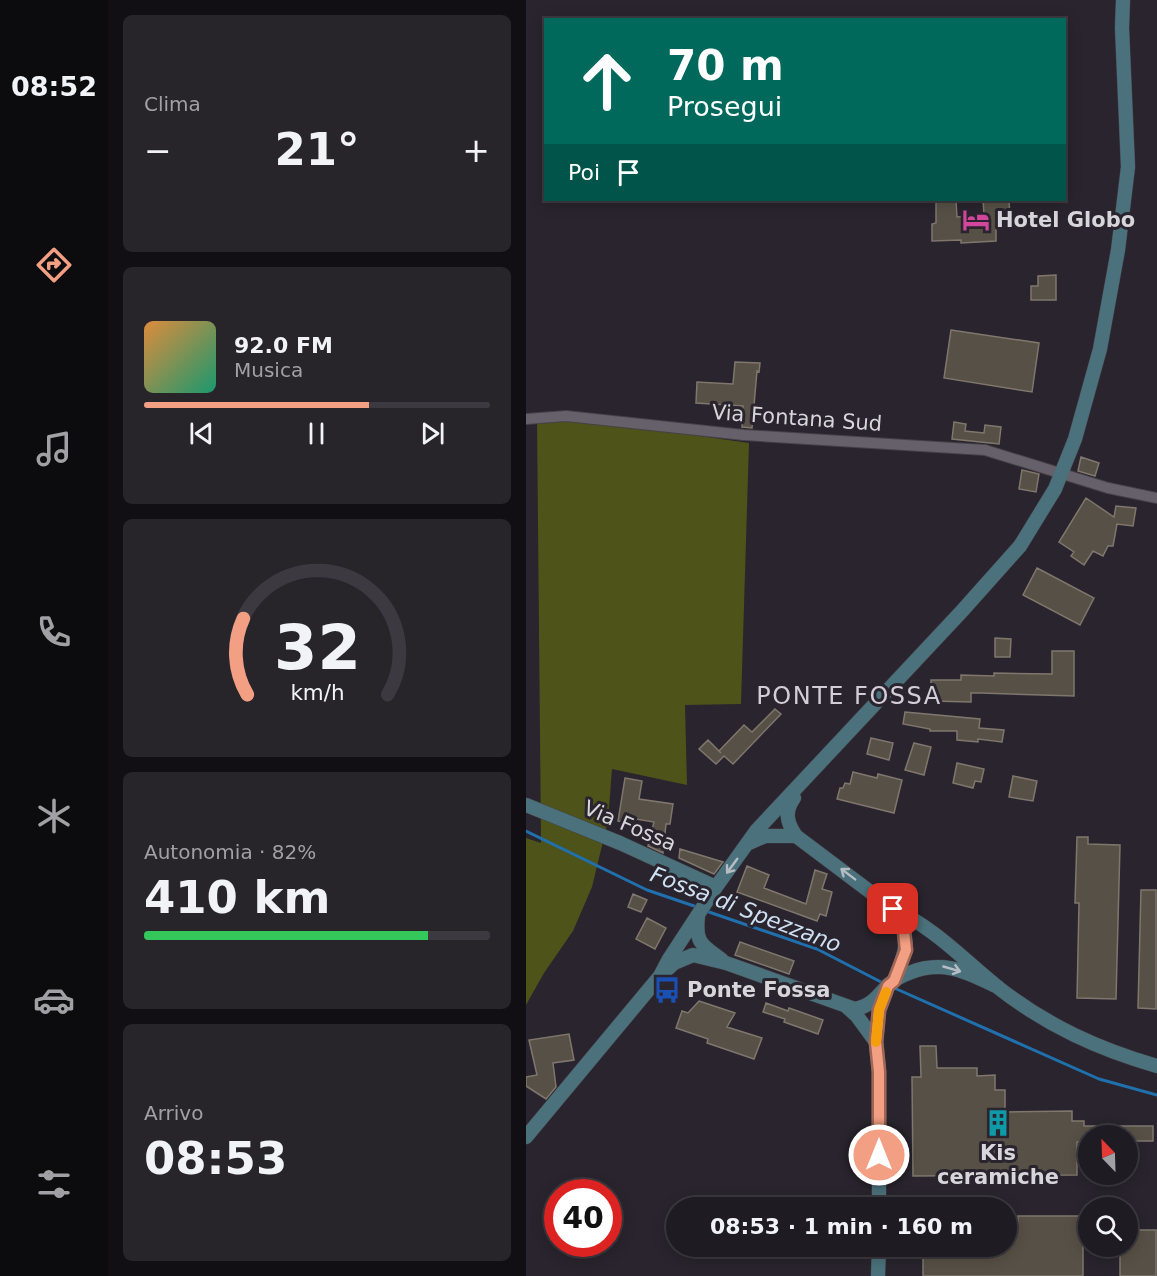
<!DOCTYPE html>
<html lang="it">
<meta charset="utf-8">
<style>
body{margin:0;font-family:"DejaVu Sans",sans-serif;background:#27242a;color:#f1f3f6;height:100vh;display:flex;flex-direction:column;font-size:22px;white-space:nowrap}
*{box-sizing:border-box;margin:0}
p{font-size:20px;color:#a1a1a5}
.icon{flex:none;width:33px;height:33px;fill:none;stroke:currentColor;stroke-width:2;stroke-linecap:round;stroke-linejoin:round}
.map{position:relative;flex:1;overflow:hidden}
.panel{display:flex;flex-direction:column;gap:15px;padding:15px;background:#110f13;width:418px}
.panel>*{flex:none}
.banner{position:absolute;left:18px;top:18px;width:522px;height:183px;border-radius:0px;box-shadow:0 3px 15px #0003,0 0 0 2px #3c3940;background:#00695c;color:#fff;overflow:hidden}
.needle{width:39px;rotate:337deg}
.buttons{position:absolute;left:552px;top:1125px;display:grid;gap:12px}
.buttons a{display:grid;place-items:center;width:60px;height:60px;border-radius:50%;background:#1f1b22;box-shadow:0 3px 15px #0003,0 0 0 2px #3c3940;font-size:30px}
.speed{position:absolute;left:18px;top:1179px;display:flex;gap:12px;font-size:30px;font-weight:700;text-align:center}
.speed>*{display:grid;place-content:center;width:78px;height:78px;border-radius:50%;background:#1f1b22;box-shadow:0 3px 15px #0003,0 0 0 2px #3c3940;line-height:1}
.speed .limit{border:9px solid #d22;background:#fff;color:#111}
.pin{position:absolute;display:grid;place-items:center;width:51px;height:51px;color:#fff;margin:-26px;border-radius:12px;box-shadow:0 3px 9px #0006}
.me{position:absolute;width:66px;margin:-33px;rotate:0deg;stroke-linejoin:round;filter:drop-shadow(0 0 4px #0008)}
.turn{display:flex;align-items:center;gap:21px;height:126px;padding:0 24px;font-size:27px}
.turn .icon{width:78px;height:78px;stroke-width:2.5}
.turn b{display:block;font-size:42px;line-height:51px}
.then{display:flex;align-items:center;height:57px;padding:0 24px;background:#0003;gap:12px;font-size:22px}
.big{font-size:45px;font-weight:800;line-height:1.1}
.panel .tile{flex:1;display:flex;flex-direction:column;justify-content:center;gap:9px;min-width:0;padding:0 21px;border-radius:9px;background:#27242a}
.panel .dial{align-items:center;gap:0}
.dial svg{height:156px;overflow:visible;fill:none;stroke:#3c3940;stroke-width:7;stroke-linecap:round;text-anchor:middle}
.dial text{fill:#f1f3f6;stroke:none}
.song{display:flex;align-items:center;gap:18px}
.cover{width:72px;height:72px;border-radius:9px;background:linear-gradient(135deg,hsl(30 70% 55%),hsl(160 70% 35%))}
.played{height:6px;border-radius:3px;background:linear-gradient(90deg,#f39f83 65%,#3c3940 65%)}
.keys{display:flex;justify-content:space-around;direction:ltr}
.heat{display:flex;justify-content:space-between;align-items:center;font-size:33px;direction:ltr}
.charge{height:9px;border-radius:4px;background:linear-gradient(90deg,#34c759 82%,#3c3940 0)}
.trip{position:absolute;left:140px;top:1197px;width:351px;height:60px;border-radius:30px;background:#1f1b22;box-shadow:0 3px 15px #0003,0 0 0 2px #3c3940;font-weight:800;line-height:60px;text-align:center}
main{display:flex;flex:1;min-height:0}
.menu{display:flex;flex-direction:column;width:108px;justify-content:space-around;align-items:center;background:#0c0b0e;color:#a1a1a5}
.menu .icon{width:42px;height:42px}
.menu .current{color:#f39f83}
.menu b{font-size:27px;color:#f1f3f6}
.map>svg:first-child{display:block}
</style>
<main>
<nav class="menu">
<b>08:52</b>
<svg class="icon current" aria-label="directions" viewBox="0 0 24 24"><path d="M12 3l9 9-9 9-9-9zM9 14v-3h6M13 9l2 2-2 2"/></svg>
<svg class="icon" aria-label="music" viewBox="0 0 24 24"><path d="M9 18V5l10-2v13"/><circle cx="6" cy="18" r="3"/><circle cx="16" cy="16" r="3"/></svg>
<svg class="icon" aria-label="phone" viewBox="0 0 24 24"><path d="M5 4h4l2 5-3 2q2 4 5 5l2-3 5 2v4C11 20 4 13 5 4z"/></svg>
<svg class="icon" aria-label="climate" viewBox="0 0 24 24"><path d="M12 3v18M4 7l16 10M4 17L20 7"/></svg>
<svg class="icon" aria-label="car" viewBox="0 0 24 24"><path d="M5 17H2v-5l4-1 3-4h7l3 4 3 1v5h-3M9 17h6M6 11h13"/><circle cx="7" cy="17" r="2"/><circle cx="17" cy="17" r="2"/></svg>
<svg class="icon" aria-label="filters" viewBox="0 0 24 24"><path d="M4 7h16M4 17h16"/><circle cx="9" cy="7" r="2"/><circle cx="15" cy="17" r="2"/></svg>
</nav>
<section class="panel">
<div class="tile"><p>Clima</p>
<div class="heat"><a>−</a><b class="big">21°</b><a>+</a></div>
</div>
<div class="tile">
<div class="song"><i class="cover"></i><div><b>92.0 FM</b><p>Musica</p></div></div>
<div class="played"></div>
<div class="keys"><svg class="icon" aria-label="previous" viewBox="0 0 24 24"><path d="M18 5L8 12l10 7zM5 5v14"/></svg><svg class="icon" aria-label="pause" viewBox="0 0 24 24"><path d="M8 5v14M16 5v14"/></svg><svg class="icon" aria-label="next" viewBox="0 0 24 24"><path d="M6 5l10 7-10 7zM19 5v14"/></svg></div>
</div>
<div class="tile dial"><svg viewBox="0 0 100 80">
<path d="M14 69A42 42 0 1 1 86 69"/>
<path d="M14 69A42 42 0 0 1 12 30" stroke="#f39f83"/>
<text x="50" y="56" font-size="32" font-weight="700">32</text>
<text x="50" y="72" font-size="11">km/h</text>
</svg></div>
<div class="tile"><p>Autonomia · 82%</p><b class="big">410 km</b><div class="charge"></div></div>
<div class="tile"><p>Arrivo</p><b class="big">08:53</b></div>
</section>
<div class="map">
<svg width="631" height="1276" viewBox="0 0 631 1276">
<rect width="100%" height="100%" fill="#29242d"/>
<path fill="#4d5319" d="M 43,417 L 223,443 L 215,704 L 159,705 L 161,785 L 86,769 L 82,821 L 66,887 L 47,931 L 18,973 L 0,1005 L 0,838 L 15,843 L 11,419 Z"/>
<g fill="none" stroke-linecap="round" stroke-linejoin="round">
<path stroke="#2170ae" stroke-width="3" d="M 0,831 L 121,890 L 171,907
M 180,911 L 291,949 L 357,983
M 366,987 L 573,1079 L 631,1095"/>
</g>
<path fill="#575046" stroke="#7f776d" stroke-width="1.5" d="M 410,200 L 430,200 L 431,217 L 458,215 L 457,200 L 483,200 L 484,218 L 470,218 L 470,241 L 435,243 L 435,240 L 406,241 L 406,224 L 410,223 Z
M 530,275 L 530,300 L 505,300 L 505,286 L 512,286 L 512,276 Z
M 425,330 L 513,343 L 506,392 L 418,378 Z
M 209,362 L 234,363 L 233,372 L 231,371 L 226,428 L 216,427 L 217,406 L 170,403 L 171,382 L 207,384 Z
M 428,422 L 440,424 L 439,431 L 458,433 L 459,425 L 475,427 L 473,444 L 426,439 Z
M 555,457 L 573,463 L 569,476 L 552,471 Z
M 496,470 L 513,474 L 510,492 L 493,489 Z
M 560,498 L 588,517 L 590,506 L 610,508 L 607,526 L 591,524 L 587,546 L 582,546 L 577,556 L 567,551 L 558,565 L 545,556 L 548,552 L 533,542 Z
M 511,568 L 568,598 L 554,625 L 497,595 Z
M 469,638 L 485,639 L 484,657 L 469,657 Z
M 526,651 L 548,651 L 548,696 L 455,693 L 445,693 L 445,702 L 405,701 L 405,680 L 435,680 L 435,675 L 468,676 L 468,673 L 526,674 Z
M 249,709 L 255,714 L 207,764 L 198,756 L 190,764 L 173,749 L 182,740 L 195,753 L 193,751 L 218,725 L 226,732 Z
M 379,712 L 454,719 L 453,728 L 478,730 L 476,742 L 452,739 L 452,742 L 431,740 L 431,731 L 404,731 L 404,729 L 377,724 Z
M 345,738 L 367,743 L 363,760 L 341,754 Z
M 388,743 L 405,747 L 398,775 L 379,770 Z
M 431,763 L 458,769 L 455,782 L 449,781 L 447,788 L 427,783 Z
M 327,772 L 351,778 L 352,774 L 376,780 L 368,813 L 311,799 L 314,788 L 317,788 L 319,783 L 324,784 Z
M 487,776 L 511,781 L 507,801 L 483,797 Z
M 99,778 L 116,781 L 113,799 L 147,804 L 144,824 L 140,824 L 137,853 L 122,846 L 128,822 L 110,819 L 109,823 L 92,821 Z
M 551,837 L 562,837 L 562,844 L 594,845 L 590,999 L 551,998 L 553,903 L 549,903 Z
M 154,849 L 197,862 L 188,874 L 153,858 Z
M 221,866 L 243,875 L 238,888 L 280,904 L 289,870 L 301,874 L 296,889 L 306,892 L 300,916 L 294,914 L 291,921 L 211,892 Z
M 615,890 L 630,890 L 630,1009 L 612,1008 Z
M 107,894 L 121,900 L 115,912 L 102,907 Z
M 121,918 L 140,928 L 129,949 L 110,939 Z
M 214,942 L 268,961 L 263,974 L 209,955 Z
M 173,1001 L 209,1013 L 201,1027 L 236,1038 L 228,1059 L 181,1043 L 182,1039 L 150,1028 L 156,1011 L 162,1013 Z
M 240,1003 L 262,1011 L 263,1008 L 297,1020 L 292,1034 L 258,1022 L 259,1019 L 237,1012 Z
M 43,1034 L 48,1060 L 27,1063 L 30,1087 L 20,1099 L 0,1086 L 0,1077 L 11,1075 L 3,1040 Z
M 394,1046 L 410,1046 L 411,1068 L 451,1068 L 451,1076 L 469,1075 L 469,1090 L 479,1090 L 479,1112 L 546,1111 L 546,1121 L 558,1121 L 558,1126 L 627,1126 L 627,1141 L 602,1141 L 602,1136 L 562,1136 L 562,1142 L 551,1142 L 551,1175 L 387,1176 L 386,1077 L 395,1077 Z
M 492,1216 L 557,1216 L 557,1276 L 397,1276 L 397,1246 L 480,1246 L 480,1223 L 492,1223 Z
M 602,1230 L 630,1230 L 630,1276 L 594,1276 L 594,1246 L 602,1246 Z"/>
<g fill="none" stroke-linecap="round" stroke-linejoin="round">
<defs>
<path id="street" d="M 0,419 L 40,416 L 218,435 L 459,450 L 582,488 L 631,498"/>
<path id="secondary" d="M 268,798 C 258,812 261,823 270,836 L 367,909 C 408,927 440,962 474,989 C 522,1026 572,1049 631,1066
M 0,805 L 94,843 L 190,887
M 223,843 L 239,836 L 270,836
M 172,916 C 169,944 176,945 196,960
M 134,976 L 143,959 L 190,887 L 230,831 L 436,611 L 494,546 L 529,489 L 549,439 L 574,349 L 592,250 L 602,167 L 596,28 L 597,0
M 368,981 C 380,953 386,937 368,910
M 321,1007 L 331,1016 L 350,1042
M 0,1137 L 134,976 L 148,963 L 167,955 L 200,963 L 329,1009 C 345,1006 351,997 362,985 C 368,980 375,976 383,973 C 418,959 440,972 472,987
M 353,1208 L 353,1072 L 350,1042 L 353,1010 L 360,992
M 352,1276 L 353,1246"/>
</defs>
<use href="#street" stroke="#454148" stroke-width="12"/>
<use href="#secondary" stroke="#454148" stroke-width="15"/>
<use href="#street" stroke="#65606a" stroke-width="10"/>
<use href="#secondary" stroke="#4b727c" stroke-width="14"/>
</g>
<defs><path id="oneway-shaft" d="M-6 0H5M1.5-3L5.5 0L1.5 3" fill="none" stroke-width="1.6" stroke-linecap="round" stroke-linejoin="round" transform="scale(1.5)"/></defs>
<g stroke="#b5bcc3">
<use href="#oneway-shaft" transform="translate(206 866) rotate(126)"/>
<use href="#oneway-shaft" transform="translate(322 874) rotate(-143)"/>
<use href="#oneway-shaft" transform="translate(426 969) rotate(16)"/>
</g>
<g fill="none" stroke-linecap="round" stroke-linejoin="round">
<defs>
<path id="route" d="M 353,1155 L 353,1072 L 350,1042 L 353,1010 L 362,986 L 368,981 L 380,950 L 377,923 L 367,909"/>
</defs>
<use href="#route" stroke="#9e6755" stroke-width="15"/>
<use href="#route" stroke="#f39f83" stroke-width="10"/>
<path stroke="#f59e0b" stroke-width="10" d="M 350,1042 L 353,1010 L 360,992"/>
</g>
<defs>
<symbol id="hotel-bare" viewBox="-9 -9 18 18"><path d="M-6-4.5h1.5V1H6V5H4.5V3h-9V5H-6ZM-4 0a1.8 1.8 0 1 1 3.6 0ZM.5 0V-2.5h3Q6-2.5 6 0Z" fill="#d1479c" stroke="#29242d" stroke-width="2.5" paint-order="stroke"/></symbol>
<symbol id="bus-bare" viewBox="-9 -9 18 18"><path d="M-5-6H5V4H4V6H2V4H-2V6H-4V4H-5ZM-3.5-4V0h7V-4ZM-3.5 1.2v1.5H-2V1.2ZM2 1.2v1.5H3.5V1.2Z" fill="#1a4fb4" stroke="#29242d" stroke-width="2.5" paint-order="stroke"/></symbol>
<symbol id="building-bare" viewBox="-9 -9 18 18"><path d="M-4-6H4V6H1V3H-1V6H-4ZM-2.5-4.3h1.7v1.8h-1.7ZM.8-4.3h1.7v1.8H.8ZM-2.5-1h1.7V.8h-1.7ZM.8-1h1.7V.8H.8Z" fill="#0f9aa8" stroke="#29242d" stroke-width="2.5" paint-order="stroke"/></symbol>
</defs>
<g fill-rule="evenodd">
<use href="#hotel-bare" x="431" y="201" width="38" height="38"/>
<use href="#bus-bare" x="122" y="971" width="38" height="38"/>
<use href="#building-bare" x="453" y="1104" width="38" height="38"/>
</g>
<g text-anchor="middle" stroke-width="6" stroke-linejoin="round" paint-order="stroke">
<g font-size="21" font-weight="bold" fill="#d8d5db" stroke="#29242d" text-anchor="start">
<text x="470" y="227">Hotel Globo</text>
<text x="161" y="997">Ponte Fossa</text>
<text x="472" y="1160" text-anchor="middle">Kis<tspan x="472" dy="24">ceramiche</tspan></text>
</g>
<g font-size="21" fill="#d8d5db" stroke="#29242d">
<text transform="translate(271 418) rotate(4)" y="7">Via Fontana Sud</text>
<text transform="translate(104 826) rotate(23)" y="7">Via Fossa</text>
</g>
<g font-size="22" font-style="italic" fill="#cee0f1" stroke="#29242d">
<text transform="translate(220 909) rotate(21)" y="8">Fossa di Spezzano</text>
</g>
<g font-size="24" letter-spacing="1.5" fill="#d3cdd9" stroke="#29242d">
<text x="323" y="704">PONTE FOSSA</text>
</g>
</g>
</svg>
<div class="buttons">
<a><svg class="needle" viewBox="-14 -14 28 28"><path d="M0-13l5 13h-10z" fill="#e53935"/><path d="M0 13l5-13h-10z" fill="#a1a1a5"/></svg></a>
<a><svg class="icon" aria-label="search" viewBox="0 0 24 24"><circle cx="10" cy="10" r="6"/><path d="M15 15l6 6"/></svg></a>
</div>
<div class="speed"><div class="limit">40</div></div>
<div class="pin" style="left:367px;top:909px;background:#d93025"><svg class="icon" aria-label="arrive" viewBox="0 0 24 24"><path d="M6 21V4h12l-3 4 3 4H6"/></svg></div>
<svg class="me" style="left:353px;top:1155px" viewBox="-20 -20 40 40"><circle r="17" fill="#f39f83" stroke="#fff" stroke-width="3"/><path d="M0-11L8 9 0 5-8 9z" fill="#fff"/></svg>
<div class="trip">08:53 · 1 min · 160 m</div>
<div class="banner">
<div class="turn"><svg class="icon" aria-label="ahead" viewBox="0 0 24 24"><path d="M12 20V5M6 11l6-6 6 6"/></svg><div><b>70 m</b>Prosegui</div></div>
<div class="then">Poi<svg class="icon" aria-label="arrive" viewBox="0 0 24 24"><path d="M6 21V4h12l-3 4 3 4H6"/></svg></div>
</div>
</div>
</main>
